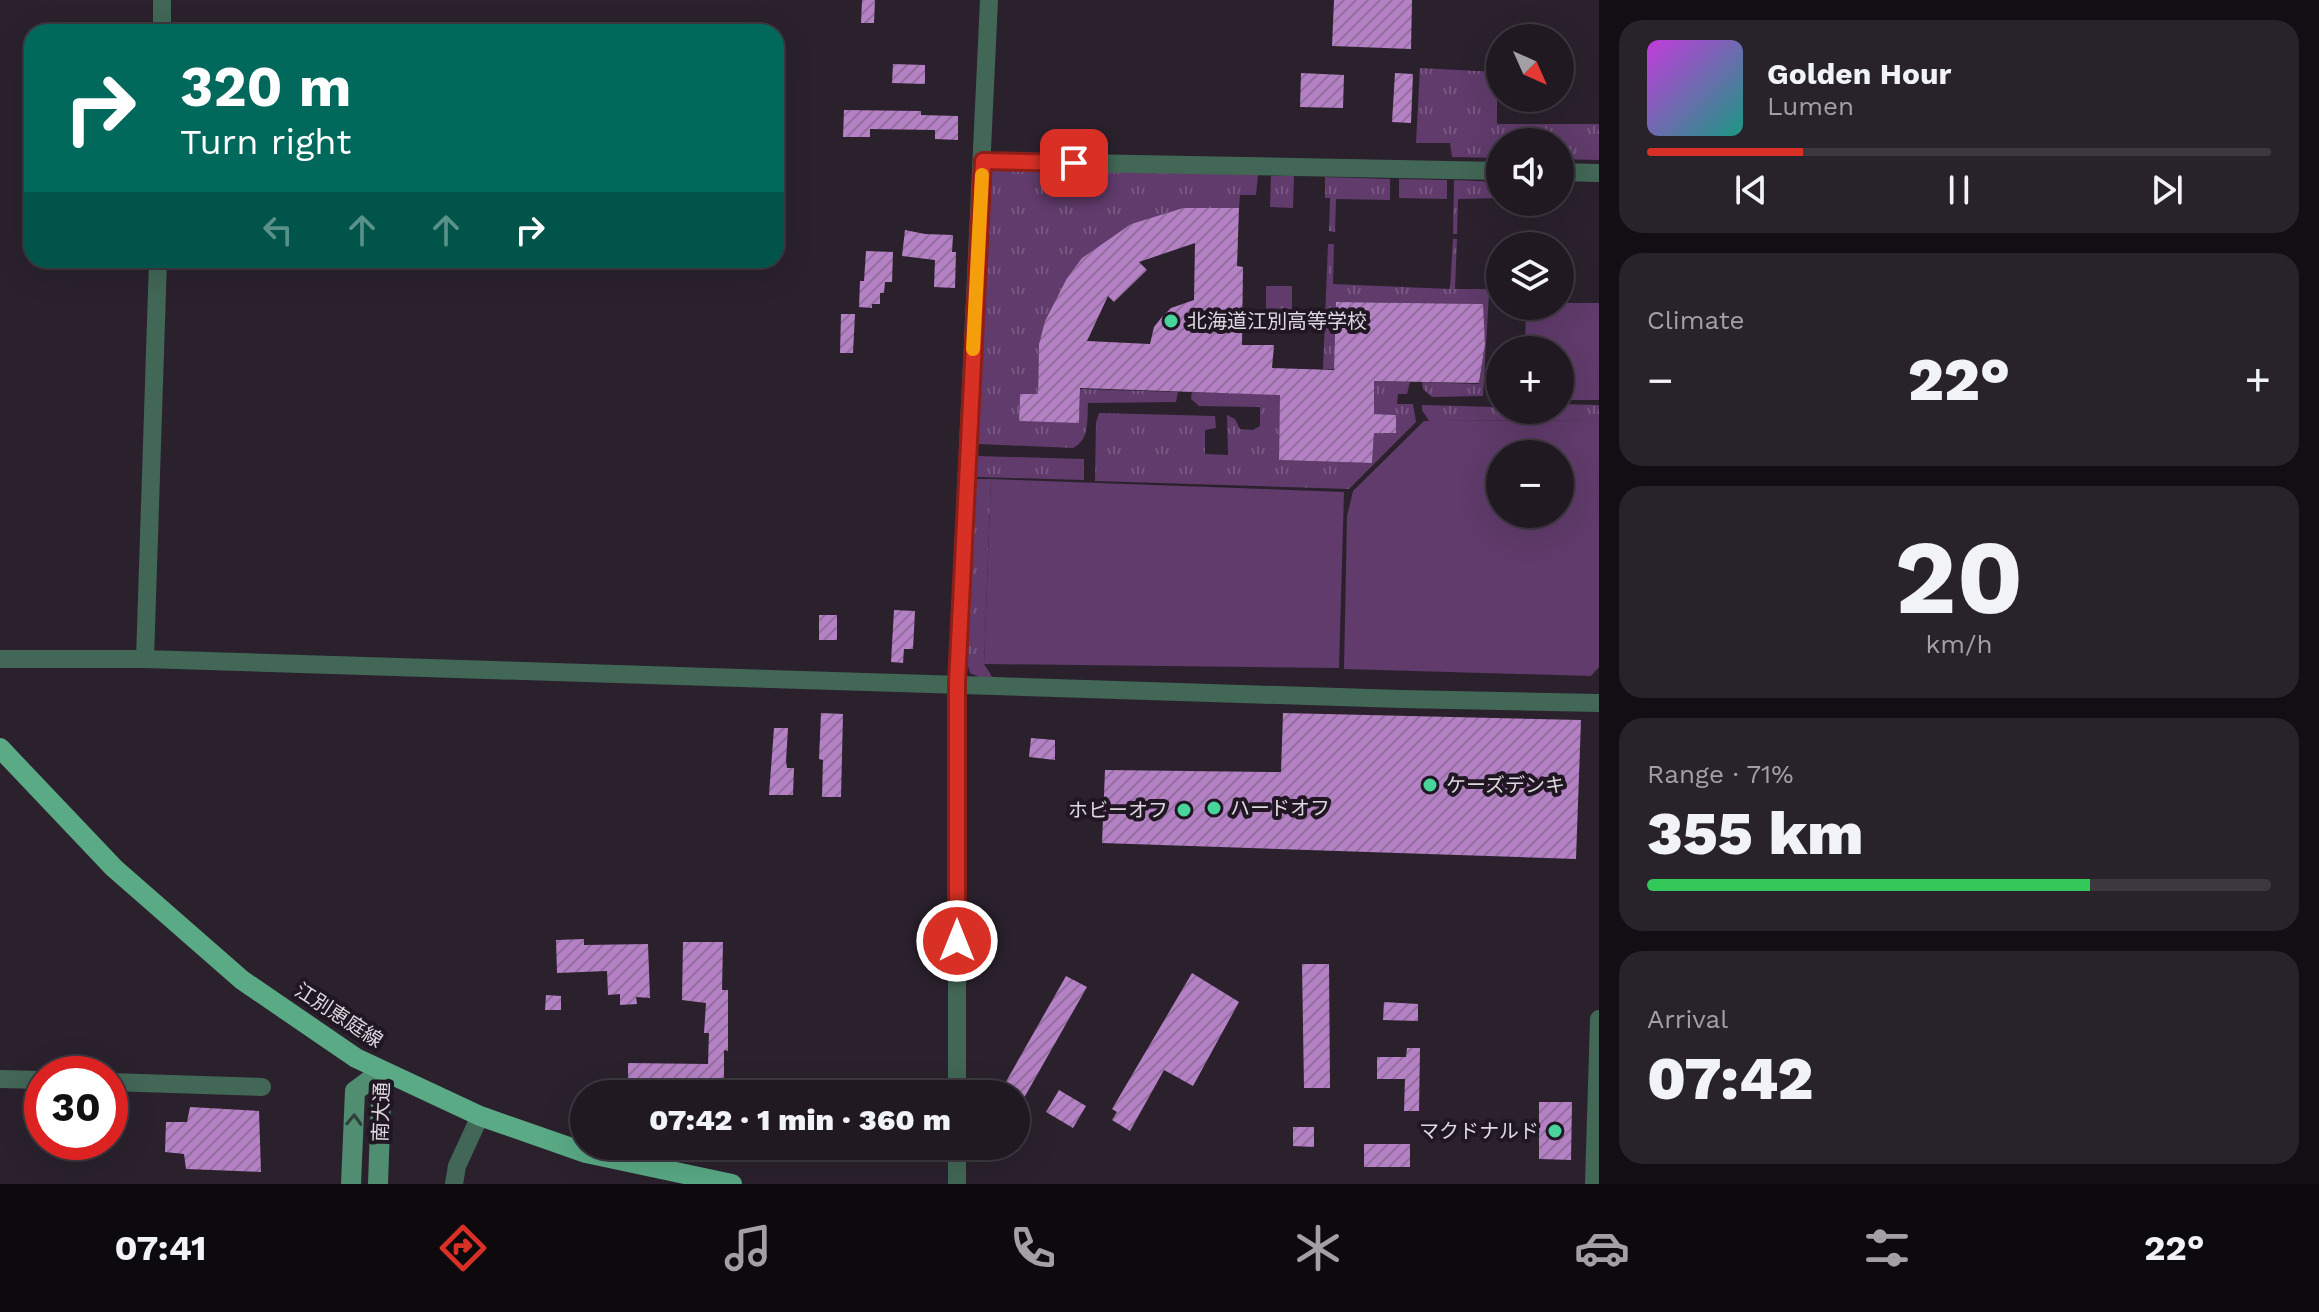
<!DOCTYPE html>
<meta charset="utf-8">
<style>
body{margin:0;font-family:"Work Sans","Noto Sans JP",sans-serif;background:#28222a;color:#f1f3f6;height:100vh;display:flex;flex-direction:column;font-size:30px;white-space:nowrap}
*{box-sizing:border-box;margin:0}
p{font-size:26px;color:#a2a0a5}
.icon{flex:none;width:44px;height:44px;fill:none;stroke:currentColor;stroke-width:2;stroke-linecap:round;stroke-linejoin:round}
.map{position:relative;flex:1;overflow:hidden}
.sheet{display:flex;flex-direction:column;gap:20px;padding:20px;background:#120e13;width:720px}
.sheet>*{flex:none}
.hud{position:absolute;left:24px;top:24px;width:760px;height:244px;border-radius:24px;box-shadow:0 8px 32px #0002,0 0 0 2px #3d3840;background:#00695c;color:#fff;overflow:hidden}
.needle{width:52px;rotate:135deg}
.buttons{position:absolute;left:1486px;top:24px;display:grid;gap:16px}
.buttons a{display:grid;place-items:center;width:88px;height:88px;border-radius:50%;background:#201922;box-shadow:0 8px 32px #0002,0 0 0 2px #3d3840;font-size:40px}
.speed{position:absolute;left:24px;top:1056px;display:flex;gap:16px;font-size:40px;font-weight:700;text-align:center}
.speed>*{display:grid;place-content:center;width:104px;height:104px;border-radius:50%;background:#201922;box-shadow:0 8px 32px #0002,0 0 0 2px #3d3840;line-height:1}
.speed .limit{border:12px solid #d22;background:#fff;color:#111}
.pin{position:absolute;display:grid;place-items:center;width:68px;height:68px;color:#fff;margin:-34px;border-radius:16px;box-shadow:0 4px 12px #0006}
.me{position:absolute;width:88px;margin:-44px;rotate:0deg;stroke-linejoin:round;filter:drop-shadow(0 0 6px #0008)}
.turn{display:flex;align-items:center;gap:28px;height:168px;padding:0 24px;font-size:36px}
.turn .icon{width:104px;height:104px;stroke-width:2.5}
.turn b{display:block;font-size:56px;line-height:68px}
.lanes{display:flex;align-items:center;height:76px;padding:0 24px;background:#0003;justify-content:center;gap:40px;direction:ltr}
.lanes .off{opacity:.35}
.big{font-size:60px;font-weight:800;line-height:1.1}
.sheet .card{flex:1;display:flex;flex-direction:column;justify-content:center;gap:12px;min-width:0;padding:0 28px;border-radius:24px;background:#28222a}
.sheet .dial{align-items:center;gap:0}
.dial b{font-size:104px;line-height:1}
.song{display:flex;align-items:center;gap:24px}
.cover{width:96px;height:96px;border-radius:12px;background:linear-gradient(135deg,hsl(290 70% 55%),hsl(170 70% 35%))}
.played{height:8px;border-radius:4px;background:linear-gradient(90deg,#d93025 25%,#3d3840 25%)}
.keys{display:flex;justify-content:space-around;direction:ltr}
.heat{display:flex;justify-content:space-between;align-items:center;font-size:44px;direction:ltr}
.charge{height:12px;border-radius:6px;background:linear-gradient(90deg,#34c759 71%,#3d3840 0)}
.trip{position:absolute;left:570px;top:1080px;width:460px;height:80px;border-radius:40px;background:#201922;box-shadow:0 8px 32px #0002,0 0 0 2px #3d3840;font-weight:800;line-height:80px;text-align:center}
.tabs{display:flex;height:128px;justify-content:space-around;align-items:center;background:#0d0a0e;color:#a2a0a5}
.tabs .icon{width:56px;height:56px}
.tabs .selected{color:#d93025}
.tabs b{font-size:36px;color:#f1f3f6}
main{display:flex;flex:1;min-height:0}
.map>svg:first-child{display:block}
</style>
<main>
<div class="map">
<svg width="1599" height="1184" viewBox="0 0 1599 1184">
<defs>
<pattern id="grass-tufts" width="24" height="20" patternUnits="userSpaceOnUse" patternTransform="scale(2)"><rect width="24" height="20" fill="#603b6b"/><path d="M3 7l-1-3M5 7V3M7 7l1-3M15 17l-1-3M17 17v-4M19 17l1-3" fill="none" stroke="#765780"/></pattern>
<pattern id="building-hatch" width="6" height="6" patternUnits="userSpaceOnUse" patternTransform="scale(2)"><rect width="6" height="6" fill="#b581c5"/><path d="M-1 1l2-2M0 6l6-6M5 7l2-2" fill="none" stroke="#936e9e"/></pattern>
</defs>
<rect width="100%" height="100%" fill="#2a212d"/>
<path fill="url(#grass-tufts)" d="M 1420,68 L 1497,72 L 1497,124 L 1599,124 L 1599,160 L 1560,159 L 1560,142 L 1500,142 L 1500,158 L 1452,157 L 1450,143 L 1416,143 Z
M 996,168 L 1258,175 L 1256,195 L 1240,195 L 1239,208 L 1183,208 L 1131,224 L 1082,258 L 1067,278 L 1045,321 L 1039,344 L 1038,394 L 1020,395 L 1019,421 L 1079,422 L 1080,389 L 1178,392 L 1176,402 L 1088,403 C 1087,419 1090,440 1073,448 L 978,444 L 990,173 Z
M 1271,176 L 1294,176 L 1293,208 L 1270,207 Z
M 1325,177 L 1390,179 L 1390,200 L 1336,199 L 1335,232 L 1329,231 L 1330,198 L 1325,198 Z
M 1399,179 L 1447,180 L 1447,199 L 1399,198 Z
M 1454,180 L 1500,182 L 1500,198 L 1458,199 L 1457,234 L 1453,234 Z
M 1453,239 L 1457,239 L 1455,289 L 1486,289 L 1489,294 L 1483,396 L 1432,397 L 1423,389 L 1422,382 L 1479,384 L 1485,344 L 1482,304 L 1337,302 L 1334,369 L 1323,369 L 1328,244 L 1334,244 L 1333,284 L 1450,289 Z
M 1266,286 L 1292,286 L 1292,310 L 1266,310 Z
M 1331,380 L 1410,382 L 1407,394 L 1398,394 L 1397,404 L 1413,404 L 1416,422 L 1349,489 L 1095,481 L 1096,422 L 1099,413 L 1215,416 L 1216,428 L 1205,430 L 1205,454 L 1228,455 L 1227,415 L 1235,419 L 1240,429 L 1253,430 L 1260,426 L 1260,407 L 1199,406 L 1191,399 L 1192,392 L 1270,394 L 1281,391 L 1279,460 L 1372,463 L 1374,433 L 1396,433 L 1396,415 L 1374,414 Z
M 1496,396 L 1500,396 L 1500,410 L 1560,410 L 1560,404 L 1599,405 L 1599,420 L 1429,421 L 1422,410 L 1422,405 L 1496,407 Z
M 977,456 L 1084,459 L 1084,480 L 976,477 Z
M 976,479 L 991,479 L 984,664 L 992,677 L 979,677 L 970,673 L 967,663 Z"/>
<path fill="#603b6b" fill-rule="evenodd" d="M 1560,303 L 1599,303 L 1599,400 L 1560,400 L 1560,350 L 1525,350 L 1526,306 L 1560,306 Z
M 1599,420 L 1599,667 L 1591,676 L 1344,669 L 1347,516 L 1353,491 L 1424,421 ZM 1500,454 L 1560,454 L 1560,514 L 1500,514 Z
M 991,479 L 1344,492 L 1339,668 L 984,664 Z"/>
<path fill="url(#building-hatch)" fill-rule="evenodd" d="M 862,0 L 875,0 L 874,23 L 861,23 Z
M 1334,0 L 1412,0 L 1411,49 L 1332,46 Z
M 893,64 L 925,65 L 925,84 L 892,83 Z
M 1301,73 L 1344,75 L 1343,108 L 1300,107 Z
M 1395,73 L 1413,74 L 1411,123 L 1392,122 Z
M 844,110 L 921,111 L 921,115 L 958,116 L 958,140 L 935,139 L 935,130 L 870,129 L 870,137 L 843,137 Z
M 1183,208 L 1239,208 L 1237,266 L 1243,267 L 1242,345 L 1274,345 L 1272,368 L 1334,370 L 1336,302 L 1483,304 L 1485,344 L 1479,383 L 1374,381 L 1374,414 L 1396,415 L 1396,433 L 1374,433 L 1372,463 L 1279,460 L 1280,395 L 1080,388 L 1079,423 L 1019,421 L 1020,394 L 1038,394 L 1039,344 L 1045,321 L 1067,278 L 1082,258 L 1131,224 ZM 1195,243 L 1194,300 L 1171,308 L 1162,317 L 1154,327 L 1150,344 L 1087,341 L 1108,296 L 1114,302 L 1147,270 L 1139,262 Z
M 905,230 L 925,234 L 953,235 L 952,252 L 956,252 L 955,288 L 934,287 L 935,260 L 902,256 Z
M 866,251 L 893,252 L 892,282 L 885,282 L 884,293 L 880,293 L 880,304 L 872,304 L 872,308 L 859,307 L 860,281 L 864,281 Z
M 841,314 L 855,314 L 853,353 L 840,353 Z
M 894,610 L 915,611 L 913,649 L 904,649 L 903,663 L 891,662 Z
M 819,615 L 837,615 L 837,640 L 819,640 Z
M 821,713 L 843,714 L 841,797 L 822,797 L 823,760 L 819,759 Z
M 1283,713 L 1581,720 L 1576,859 L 1102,843 L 1105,770 L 1281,772 Z
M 774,728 L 788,728 L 786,761 L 787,768 L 794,768 L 793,795 L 769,795 Z
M 1031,738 L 1055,740 L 1055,760 L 1029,757 Z
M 584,939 L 584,945 L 648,944 L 650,998 L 636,997 L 637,1004 L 620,1005 L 620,994 L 608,995 L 607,971 L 557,973 L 556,940 Z
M 683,942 L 723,942 L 722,990 L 728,990 L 728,1051 L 724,1050 L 724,1094 L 607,1094 L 607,1079 L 628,1079 L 628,1063 L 708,1064 L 709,1033 L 704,1033 L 706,1003 L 682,1000 Z
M 1302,964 L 1329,964 L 1330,1088 L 1304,1088 Z
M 1192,973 L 1239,1002 L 1193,1086 L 1164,1070 L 1130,1131 L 1112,1120 L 1117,1112 L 1112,1109 Z
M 1066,976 L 1087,987 L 1016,1112 L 1016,1094 L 999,1094 Z
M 546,995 L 561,996 L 561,1010 L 545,1010 Z
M 1384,1002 L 1418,1004 L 1418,1021 L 1383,1020 Z
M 1407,1048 L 1420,1048 L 1419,1111 L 1404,1111 L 1405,1079 L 1377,1079 L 1377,1057 L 1406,1057 Z
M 1059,1090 L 1086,1106 L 1073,1128 L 1046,1112 Z
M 1539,1102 L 1572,1102 L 1571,1160 L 1539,1159 Z
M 190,1107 L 259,1111 L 261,1172 L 186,1169 L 184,1154 L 165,1152 L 166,1122 L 187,1122 Z
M 1293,1127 L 1314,1127 L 1314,1147 L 1293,1146 Z
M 1364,1144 L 1410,1144 L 1410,1167 L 1364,1167 Z"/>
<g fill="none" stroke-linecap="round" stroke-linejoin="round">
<path stroke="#426756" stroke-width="18" d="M 162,32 L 162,0
M 983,161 L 1500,171
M 1560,172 L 1599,173
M 0,659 L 145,659 L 1401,699 L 1599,703
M 145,659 L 158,260
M 0,1079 L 42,1080
M 110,1082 L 262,1087
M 957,1094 L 957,683 L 989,0
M 957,1146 L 957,1184
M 454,1184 L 457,1166 L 480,1116
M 1594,1184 L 1599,1019"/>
<path stroke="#508d71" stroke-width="20" d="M 351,1184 L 355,1091 L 382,1071
M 378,1184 L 382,1071"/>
<path stroke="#5aaa86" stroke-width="20" d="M 0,748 L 114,868 L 242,980 L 356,1058 L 480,1116 L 586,1153 L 732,1184"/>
</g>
<defs><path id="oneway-chevron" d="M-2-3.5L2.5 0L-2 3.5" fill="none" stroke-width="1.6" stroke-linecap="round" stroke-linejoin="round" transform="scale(2)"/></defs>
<use stroke="#31403e" href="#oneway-chevron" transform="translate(354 1120) rotate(-88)"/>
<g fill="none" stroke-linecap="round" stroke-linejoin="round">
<defs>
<path id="route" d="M 957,941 L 957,683 L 983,161 L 1074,163"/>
</defs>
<use href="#route" stroke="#8d1f18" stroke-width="20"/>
<use href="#route" stroke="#d93025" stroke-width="14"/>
<path stroke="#f59e0b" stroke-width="14" d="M 973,349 L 982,175"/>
</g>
<g fill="#49d49c" stroke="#201723" stroke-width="3">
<circle cx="1171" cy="321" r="8"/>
<circle cx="1430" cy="785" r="8"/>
<circle cx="1214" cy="808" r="8"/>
<circle cx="1184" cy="810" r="8"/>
<circle cx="1555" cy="1131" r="8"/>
</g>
<g text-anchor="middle" stroke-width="8" stroke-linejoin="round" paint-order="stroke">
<g font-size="20" fill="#ded8e0" stroke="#201723" text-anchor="start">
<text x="1187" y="328">北海道江別高等学校</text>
<text x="1446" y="792">ケーズデンキ</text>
<text x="1230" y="815">ハードオフ</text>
<text x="1168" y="817" text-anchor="end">ホビーオフ</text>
<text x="1539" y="1138" text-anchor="end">マクドナルド</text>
</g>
<g font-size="20" fill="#ded8e0" stroke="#201723">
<text transform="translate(339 1015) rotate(33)" y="7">江別恵庭線</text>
<text transform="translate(381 1112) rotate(-88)" y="7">南大通</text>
</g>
</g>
</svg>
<div class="buttons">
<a><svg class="needle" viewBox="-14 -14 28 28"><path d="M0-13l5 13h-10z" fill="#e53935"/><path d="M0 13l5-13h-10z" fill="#a2a0a5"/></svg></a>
<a><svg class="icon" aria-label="sound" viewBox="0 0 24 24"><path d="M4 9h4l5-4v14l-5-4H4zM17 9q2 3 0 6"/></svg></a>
<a><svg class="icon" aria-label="layers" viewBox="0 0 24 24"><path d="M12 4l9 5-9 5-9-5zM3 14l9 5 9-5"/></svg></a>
<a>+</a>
<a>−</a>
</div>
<div class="speed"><div class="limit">30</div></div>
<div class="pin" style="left:1074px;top:163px;background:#d93025"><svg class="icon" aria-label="arrive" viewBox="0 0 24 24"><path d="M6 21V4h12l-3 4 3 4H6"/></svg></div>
<svg class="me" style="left:957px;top:941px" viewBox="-20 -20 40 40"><circle r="17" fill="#d93025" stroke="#fff" stroke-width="3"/><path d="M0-11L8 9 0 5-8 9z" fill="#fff"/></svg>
<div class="trip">07:42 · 1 min · 360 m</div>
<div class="hud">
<div class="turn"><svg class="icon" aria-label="right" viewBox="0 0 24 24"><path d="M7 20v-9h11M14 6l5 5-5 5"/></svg><div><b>320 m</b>Turn right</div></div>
<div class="lanes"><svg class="icon off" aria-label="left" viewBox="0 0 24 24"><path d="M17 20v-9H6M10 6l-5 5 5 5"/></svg><svg class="icon off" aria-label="ahead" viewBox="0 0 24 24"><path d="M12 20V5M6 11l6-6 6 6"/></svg><svg class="icon off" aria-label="ahead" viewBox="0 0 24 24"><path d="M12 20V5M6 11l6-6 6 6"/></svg><svg class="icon" aria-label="right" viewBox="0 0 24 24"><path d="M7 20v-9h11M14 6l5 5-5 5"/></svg></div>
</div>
</div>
<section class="sheet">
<div class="card">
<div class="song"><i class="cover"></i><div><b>Golden Hour</b><p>Lumen</p></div></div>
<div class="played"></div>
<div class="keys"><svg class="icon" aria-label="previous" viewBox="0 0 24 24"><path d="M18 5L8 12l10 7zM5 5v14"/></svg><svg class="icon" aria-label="pause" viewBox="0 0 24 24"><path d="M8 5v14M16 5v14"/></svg><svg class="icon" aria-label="next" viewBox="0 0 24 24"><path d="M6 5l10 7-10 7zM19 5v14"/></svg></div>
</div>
<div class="card"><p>Climate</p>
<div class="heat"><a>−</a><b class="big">22°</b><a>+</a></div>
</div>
<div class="card dial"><b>20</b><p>km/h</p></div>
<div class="card"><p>Range · 71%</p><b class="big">355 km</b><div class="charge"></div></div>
<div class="card"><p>Arrival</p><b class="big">07:42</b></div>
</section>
</main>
<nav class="tabs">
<b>07:41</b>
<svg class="icon selected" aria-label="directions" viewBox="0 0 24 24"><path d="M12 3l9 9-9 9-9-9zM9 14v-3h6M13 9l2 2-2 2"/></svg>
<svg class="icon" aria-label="music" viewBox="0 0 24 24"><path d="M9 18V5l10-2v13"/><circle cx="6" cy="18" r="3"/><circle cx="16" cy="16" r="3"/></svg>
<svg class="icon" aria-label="phone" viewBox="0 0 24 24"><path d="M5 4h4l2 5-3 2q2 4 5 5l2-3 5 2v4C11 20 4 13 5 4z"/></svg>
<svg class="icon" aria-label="climate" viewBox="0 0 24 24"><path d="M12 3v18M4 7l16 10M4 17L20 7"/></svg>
<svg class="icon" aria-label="car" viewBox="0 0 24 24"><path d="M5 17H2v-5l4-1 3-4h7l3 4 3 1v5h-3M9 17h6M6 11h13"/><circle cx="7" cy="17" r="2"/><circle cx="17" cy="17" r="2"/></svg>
<svg class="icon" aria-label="filters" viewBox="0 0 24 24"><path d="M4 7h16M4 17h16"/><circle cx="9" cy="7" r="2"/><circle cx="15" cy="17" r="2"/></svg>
<b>22°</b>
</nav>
